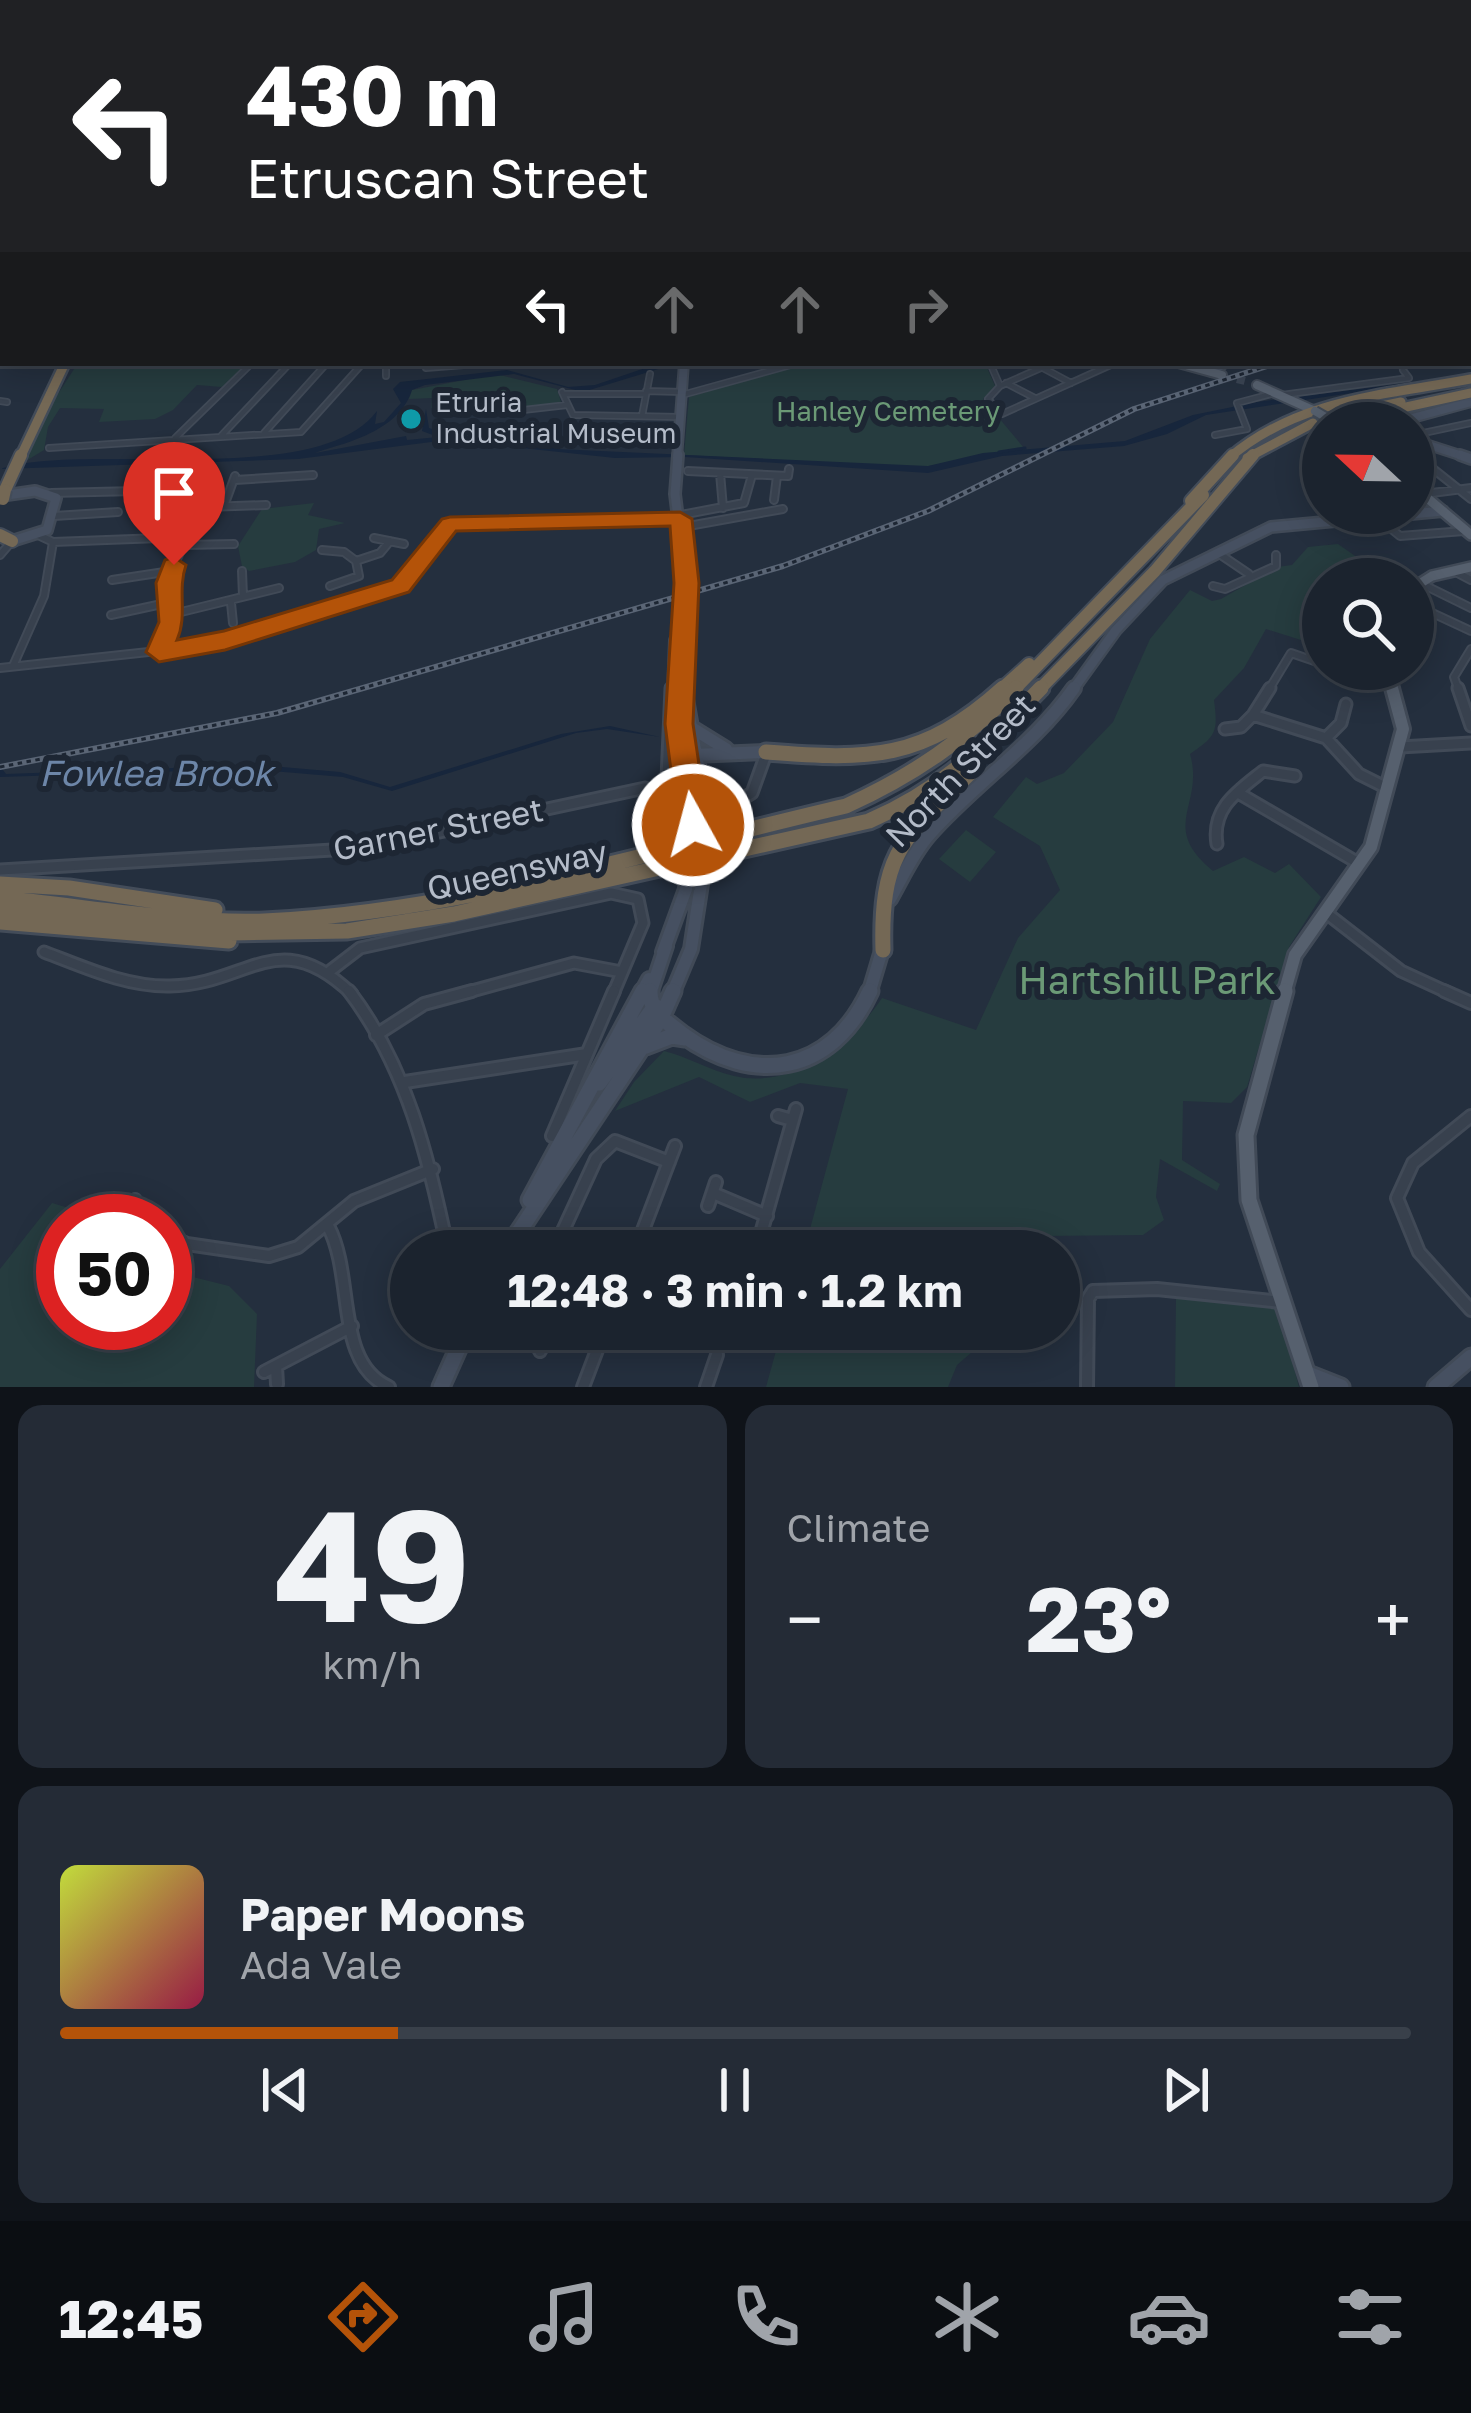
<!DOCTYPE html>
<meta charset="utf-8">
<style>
body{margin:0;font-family:"Golos Text",sans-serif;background:#242b36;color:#f1f3f6;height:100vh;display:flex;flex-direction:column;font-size:45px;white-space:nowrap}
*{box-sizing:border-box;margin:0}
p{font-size:39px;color:#a0a4aa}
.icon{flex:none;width:66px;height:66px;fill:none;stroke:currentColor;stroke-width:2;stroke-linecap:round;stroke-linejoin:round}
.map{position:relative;height:1387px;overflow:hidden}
.panel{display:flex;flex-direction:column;gap:18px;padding:18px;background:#0f1319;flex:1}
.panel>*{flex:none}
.top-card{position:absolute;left:0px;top:0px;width:1473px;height:366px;box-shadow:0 6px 30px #0003,0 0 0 3px #39404a;background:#202124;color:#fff;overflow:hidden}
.needle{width:78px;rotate:292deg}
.tools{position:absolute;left:1302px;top:402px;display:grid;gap:24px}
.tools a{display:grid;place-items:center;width:132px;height:132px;border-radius:50%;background:#1b232e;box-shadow:0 6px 30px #0003,0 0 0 3px #39404a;font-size:60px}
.speed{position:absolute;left:36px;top:1194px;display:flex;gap:24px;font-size:60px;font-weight:700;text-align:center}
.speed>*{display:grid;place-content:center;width:156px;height:156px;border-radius:50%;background:#1b232e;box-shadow:0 6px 30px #0003,0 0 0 3px #39404a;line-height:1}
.speed .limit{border:18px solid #d22;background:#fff;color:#111}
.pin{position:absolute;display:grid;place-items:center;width:102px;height:102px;color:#fff;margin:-123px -51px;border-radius:50% 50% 50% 0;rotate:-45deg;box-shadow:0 0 12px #0007}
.pin .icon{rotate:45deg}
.me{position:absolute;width:132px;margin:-66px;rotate:353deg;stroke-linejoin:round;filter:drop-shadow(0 0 9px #0008)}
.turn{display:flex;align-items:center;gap:42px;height:252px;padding:0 48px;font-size:54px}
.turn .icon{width:156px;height:156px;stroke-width:2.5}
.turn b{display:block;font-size:84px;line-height:102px}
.lanes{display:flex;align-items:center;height:114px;padding:0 48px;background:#0003;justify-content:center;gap:60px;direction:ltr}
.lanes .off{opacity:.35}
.big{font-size:90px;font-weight:700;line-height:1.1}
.panel .tile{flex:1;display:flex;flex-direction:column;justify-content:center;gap:18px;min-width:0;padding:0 42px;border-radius:24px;background:#242b36}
.panel .dial{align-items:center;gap:0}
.dial b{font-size:156px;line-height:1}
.song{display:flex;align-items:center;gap:36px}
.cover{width:144px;height:144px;border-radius:18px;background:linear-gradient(135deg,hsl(70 70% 55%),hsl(340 70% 35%))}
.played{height:12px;border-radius:6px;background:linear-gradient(90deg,#b45309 25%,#39404a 25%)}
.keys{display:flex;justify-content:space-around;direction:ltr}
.heat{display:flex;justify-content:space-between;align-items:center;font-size:66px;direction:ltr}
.panel .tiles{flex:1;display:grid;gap:18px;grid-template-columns:1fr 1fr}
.tile:last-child{grid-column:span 2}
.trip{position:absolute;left:390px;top:1230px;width:690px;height:120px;border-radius:60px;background:#1b232e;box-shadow:0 6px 30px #0003,0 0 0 3px #39404a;font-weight:700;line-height:120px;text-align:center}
.tabs{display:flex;height:192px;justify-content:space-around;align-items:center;background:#0b0e12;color:#a0a4aa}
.tabs .icon{width:84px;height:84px}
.tabs .active{color:#b45309}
.tabs b{font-size:54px;color:#f1f3f6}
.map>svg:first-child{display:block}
</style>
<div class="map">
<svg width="1471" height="1387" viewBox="0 0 1471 1387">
<rect width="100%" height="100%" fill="#242f3e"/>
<path fill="#263c3f" d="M 78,363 L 248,363 L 222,387 L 197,385 L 173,410 L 155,419 L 99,422 L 104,409 L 60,408 L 48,427 L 44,450 L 21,464 L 45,414 Z
M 803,363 L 985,363 L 995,386 L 983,399 L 1024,448 L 923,467 L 684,455 L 689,397 Z
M 496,374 L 557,389 L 561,402 L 509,410 L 497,400 L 431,408 L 432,398 L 409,399 L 412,390 Z
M 314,503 L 308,515 L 345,523 L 319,529 L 316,550 L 295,562 L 249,571 L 242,566 L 238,546 L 262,509 Z
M 1338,544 L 1358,558 L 1348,579 L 1323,579 L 1323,647 L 1266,629 L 1244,668 L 1214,700 C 1218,731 1217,736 1190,754 C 1205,806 1158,826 1213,871 L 1244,857 L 1275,873 L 1289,864 L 1321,897 L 1289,947 L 1247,1087 L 1231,1103 L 1183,1101 L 1182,1160 L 1220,1184 L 1217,1191 L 1160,1159 L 1156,1197 L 1164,1220 L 1143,1235 L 1045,1236 L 1032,1245 L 1016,1239 L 1000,1251 L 804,1251 L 848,1089 L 800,1083 L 750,1102 L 699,1077 L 615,1111 L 634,1082 L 664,1051 C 688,1057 709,1070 734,1076 C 793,1090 852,1043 882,998 L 976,1030 L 1018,938 L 1060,890 L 1040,846 L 993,817 L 1026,777 L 1037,784 L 1064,773 L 1113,722 L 1150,639 L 1190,590 L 1212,601 L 1221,599 L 1277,567 L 1292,565 L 1308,547 Z
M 966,830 L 996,852 L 970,882 L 939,859 Z
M 52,1203 L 112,1221 L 63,1221 L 63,1323 L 165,1323 L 165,1248 L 194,1255 L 185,1275 L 229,1286 L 257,1314 L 254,1387 L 0,1387 L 0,1269 Z
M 1176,1298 L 1278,1309 L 1299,1387 L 1175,1387 Z
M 782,1329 L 978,1329 L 973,1332 L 980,1345 L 957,1365 L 948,1387 L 766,1387 Z"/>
<path fill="#17263c" d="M 660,363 L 678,363 L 583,392 L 514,374 L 425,385 L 412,390 C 398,435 335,445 315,453 L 406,436 L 407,440 L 438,437 L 422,431 L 426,409 L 429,428 L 460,439 L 524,440 L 557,449 L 928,466 L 983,453 L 1125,441 L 1193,415 L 1257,402 L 1471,375 L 1206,415 L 1167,434 L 1124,446 L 1002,456 L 928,473 L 685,457 L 615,458 L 447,440 L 298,459 L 0,469 C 84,441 319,490 377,411 L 375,424 L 384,422 L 401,403 L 393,389 L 400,382 L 507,370 L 568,387 L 595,385 Z
M 610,726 L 660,737 L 607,729 L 576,733 L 392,791 L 343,777 L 249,769 L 0,777 L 0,766 L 6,774 L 259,765 L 340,772 L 390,787 L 561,734 Z"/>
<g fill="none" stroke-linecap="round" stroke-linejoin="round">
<path stroke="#17263c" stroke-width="3" d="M 999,452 L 1025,448"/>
<path stroke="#3a4453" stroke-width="8" stroke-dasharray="8 3" stroke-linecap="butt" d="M 1237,379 L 1245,381"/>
<path stroke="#3a4453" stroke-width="9" stroke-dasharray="9 4.5" stroke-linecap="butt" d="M 1307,419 L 1328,413"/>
<defs>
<path id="street-far3" d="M 386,363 L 386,376
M 427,363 L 426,368 L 476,364
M 990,363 L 1000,386 L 988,399 L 1002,414 L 1115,363
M 1043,368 L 1071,383
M 1006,383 L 1035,398
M 1000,386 L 1052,363
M 646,391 L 682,392
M 562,392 L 573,415 L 680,417
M 563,394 L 646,394
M 682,395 L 798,363
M 1282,395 L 1409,378 L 1403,370
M 0,401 L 7,402
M 505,412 L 567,405
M 642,416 L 650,374
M 264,433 L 327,363
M 1215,435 L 1247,429 L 1237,403 L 1275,393
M 1414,435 L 1471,423
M 221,436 L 290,363
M 175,438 L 252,363
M 49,448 L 301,432 L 363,363"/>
<path id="street-far2" d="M 1427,464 L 1471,499
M 688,471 L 788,476 L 789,469
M 720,473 L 723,508
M 235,480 L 313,475
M 51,493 L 180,490
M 1424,494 L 1471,488
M 774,500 L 777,476
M 224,506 L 235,476
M 149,509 L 266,505
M 681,515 L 744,503 L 752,475
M 54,516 L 118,512
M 1378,518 L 1400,536 L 1464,531
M 694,525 L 783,509
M 38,535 L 53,542 L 187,537
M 374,538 L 404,544
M 184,545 L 234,544
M 322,550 L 344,552 L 356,561 L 359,576 L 330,586
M 1218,553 L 1249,574
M 0,555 L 12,541
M 177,559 L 200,510
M 356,561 L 380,553 L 390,541
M 1452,570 L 1471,580
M 242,571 L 243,596
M 112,580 L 171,571
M 1420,583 L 1471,608
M 1213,586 L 1225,589 L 1276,566 L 1276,555
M 231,603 L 233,623
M 1413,604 L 1471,631
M 173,614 L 279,588
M 111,615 L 171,602
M 159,653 C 174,616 164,596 175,562
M 13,666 L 44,596 L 53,542
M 0,668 L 204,646 L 400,586 L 450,524 L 679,519
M 671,691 L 673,640
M 1268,691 L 1291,653 L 1323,664
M 1459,691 L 1454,677 L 1471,649"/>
<path id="street-far1" d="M 1270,688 L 1253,715 L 1326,738 L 1359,774 L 1385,787
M 1458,688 L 1471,726
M 1225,729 L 1241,727 L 1253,715
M 1327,737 L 1341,723 L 1346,704
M 1400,747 L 1471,743
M 1240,794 L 1360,864
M 659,828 L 665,823 L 671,688
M 1217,844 C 1211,808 1238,791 1263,771 L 1295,776
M 0,870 L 365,848 L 645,788 L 727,808 L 752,793 L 766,754
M 1325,912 L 1401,971 L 1451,994
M 44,952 C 84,967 126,987 170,986 C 248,985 278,923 352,994
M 330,971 L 360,948 L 611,893 L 638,899 L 643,923 L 613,994
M 461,994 L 574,963 L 622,972"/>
<path id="street" d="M 349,991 C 407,1067 429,1159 448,1251
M 1444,991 L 1471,1003
M 376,1035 L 424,1004 L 472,991
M 405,1082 L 587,1054
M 778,1116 L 792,1120
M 1471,1116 L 1413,1163 L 1397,1198 L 1419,1252 L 1471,1310
M 552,1136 L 614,991
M 713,1193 L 767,1216
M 708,1206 L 716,1182
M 116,1212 L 140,1221
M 126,1214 L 135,1200
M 328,1226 C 355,1276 334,1363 389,1387
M 165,1234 L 187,1244 L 269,1256 L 298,1247 L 354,1201 L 433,1169
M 555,1248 L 596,1159 L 615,1141 L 669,1162
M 635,1251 L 675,1146
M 756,1251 L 796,1109
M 563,1329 L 599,1347
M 540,1351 L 549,1329
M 276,1366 L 277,1384
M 264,1372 L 352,1326
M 583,1387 L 605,1329
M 706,1387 L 717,1355
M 1087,1387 L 1088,1299 L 1093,1291 L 1157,1289 L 1281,1302"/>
<path id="secondary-far3" d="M 1212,372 L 1225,363
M 1394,423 L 1471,402
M 1413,440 L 1469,458
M 677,458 L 684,363"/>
<path id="secondary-far2" d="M 678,455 L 675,494 L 686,583
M 1460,455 L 1471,459
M 0,496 L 35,491 L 56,498 L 47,530 L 12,541
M 681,691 L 686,617
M 1072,691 L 1116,630 L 1163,580 L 1271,527 L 1443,511"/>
<path id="secondary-far1" d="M 681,688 L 679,723 L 690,792
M 684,688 L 704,799
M 692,728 L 726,749
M 694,755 L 766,752
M 890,899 C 902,878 913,853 929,835 C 975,783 1035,744 1074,688
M 663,952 L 686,889
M 641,994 L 649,979
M 650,994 L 666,946
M 672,994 L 691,949 L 701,884
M 869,994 L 883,947"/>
<path id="secondary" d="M 650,991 C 650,1013 666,1021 682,1034 C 753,1086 831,1075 870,991
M 646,1046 L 672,1036 L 685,1038
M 599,1083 L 655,1006
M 530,1200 L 643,991
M 506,1251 L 661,1018 L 673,991
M 1308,1374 L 1341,1387
M 441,1387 L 467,1329
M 1436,1387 L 1471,1357"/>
<path id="primary-far3" d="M 1178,363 L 1222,375
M 1257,385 L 1315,411"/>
<path id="primary-far2" d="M 1413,486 L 1471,535
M 1413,588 L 1432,576 L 1471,567
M 1387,669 L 1393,691"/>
<path id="primary-far1" d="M 1284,994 L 1295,955 L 1371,847 L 1403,729 L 1392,688"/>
<path id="primary" d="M 1285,991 L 1246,1135 L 1249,1200 L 1311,1387"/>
<path id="highway-far2" d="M 1397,409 L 1471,393
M 1333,416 L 1401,402
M 1363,423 L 1389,411
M 20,458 L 65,363
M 1229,458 C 1298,399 1384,395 1471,379
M 1247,458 L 1313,423"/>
<path id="highway-far1" d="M 5,490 L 21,455
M 1191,501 L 1233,455
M 0,535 L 12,541
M 999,691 L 1029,664
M 1013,691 L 1203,495
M 1038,691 L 1155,571 L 1253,455"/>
<path id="highway" d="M 766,752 C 870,760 922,761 1003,688
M 0,884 L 69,888 L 215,910
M 0,898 C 84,906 181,924 264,921 C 460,912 655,850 846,806 C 912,776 965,740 1016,688
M 0,909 L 230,933 L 347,931 L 454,914 L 869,821 C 945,788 984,746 1041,688
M 0,922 L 229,941
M 883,950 C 880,849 906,836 973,770"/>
</defs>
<use href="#street-far3" stroke="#414a57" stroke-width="8"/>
<use href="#street-far2" stroke="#414a57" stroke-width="10"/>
<use href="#street-far1" stroke="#414a57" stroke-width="15"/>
<use href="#street" stroke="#414a57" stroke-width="16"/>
<use href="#secondary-far3" stroke="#414a57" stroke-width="12"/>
<use href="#secondary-far2" stroke="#414a57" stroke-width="14"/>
<use href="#secondary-far1" stroke="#414a57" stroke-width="18"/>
<use href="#secondary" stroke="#414a57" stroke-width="21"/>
<use href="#primary-far3" stroke="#414a57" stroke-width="12"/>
<use href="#primary-far2" stroke="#414a57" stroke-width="14"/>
<use href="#primary-far1" stroke="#414a57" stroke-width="18"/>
<use href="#primary" stroke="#414a57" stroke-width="21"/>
<use href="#highway-far2" stroke="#434c59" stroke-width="14"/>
<use href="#highway-far1" stroke="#434c59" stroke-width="16"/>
<use href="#highway" stroke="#434c59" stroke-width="21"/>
<use href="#street-far3" stroke="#38414e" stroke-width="4.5"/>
<use href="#street-far2" stroke="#38414e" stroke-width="6"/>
<use href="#street-far1" stroke="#38414e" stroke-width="9"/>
<use href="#street" stroke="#38414e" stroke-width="10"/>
<use href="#secondary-far3" stroke="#465061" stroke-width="8"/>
<use href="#secondary-far2" stroke="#465061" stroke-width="9"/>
<use href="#secondary-far1" stroke="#465061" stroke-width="12"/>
<use href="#secondary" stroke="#465061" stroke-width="15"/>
<use href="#primary-far3" stroke="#56606e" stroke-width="8"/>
<use href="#primary-far2" stroke="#56606e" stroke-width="9"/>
<use href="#primary-far1" stroke="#56606e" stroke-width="12"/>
<use href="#primary" stroke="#56606e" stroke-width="15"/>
<use href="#highway-far2" stroke="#746855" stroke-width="9"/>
<use href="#highway-far1" stroke="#746855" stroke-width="12"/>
<use href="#highway" stroke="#746855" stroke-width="15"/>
<defs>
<path id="rail" d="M 0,767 L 277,713 L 783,566 L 928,511 L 1134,409 L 1276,363"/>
</defs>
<use href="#rail" stroke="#5a6575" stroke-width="6"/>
<use href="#rail" stroke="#1d2633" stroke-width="3" stroke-dasharray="4.5" stroke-linecap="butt"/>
<defs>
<path id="secondary-bridge-far1" d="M 686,583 L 686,617"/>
<path id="secondary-bridge" d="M 701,884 L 704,799
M 686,889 L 693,825 L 690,792"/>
<path id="primary-bridge" d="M 1315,411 L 1334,422"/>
<path id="highway-bridge" d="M 3,499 L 5,490"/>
</defs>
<use href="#secondary-bridge-far1" stroke="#414a57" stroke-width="14" stroke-linecap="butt"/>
<use href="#secondary-bridge" stroke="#414a57" stroke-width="18" stroke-linecap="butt"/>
<use href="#primary-bridge" stroke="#414a57" stroke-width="12" stroke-linecap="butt"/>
<use href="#highway-bridge" stroke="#434c59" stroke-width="16" stroke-linecap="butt"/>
<use href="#secondary-bridge-far1" stroke="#465061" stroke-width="9"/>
<use href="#secondary-bridge" stroke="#465061" stroke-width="12"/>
<use href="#primary-bridge" stroke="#56606e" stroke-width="8"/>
<use href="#highway-bridge" stroke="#746855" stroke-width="12"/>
</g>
<linearGradient id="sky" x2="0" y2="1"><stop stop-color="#141a22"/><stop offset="0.42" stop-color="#3f4d63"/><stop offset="1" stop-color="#3f4d63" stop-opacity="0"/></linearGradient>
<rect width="1471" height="336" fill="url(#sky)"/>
<path fill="#b45309" stroke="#753606" stroke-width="3" d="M 680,512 L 692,519 L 699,583 L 693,724 L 708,825 L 693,838 L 678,825 L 665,724 L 674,583 L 670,526 L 456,531 L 409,592 L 225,650 L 159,662 L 146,652 L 159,622 L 156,583 L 165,560 L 174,557 L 186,565 C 177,591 188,615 177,640 L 224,631 L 392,580 L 442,519 L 450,517 Z"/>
<circle fill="#0f9aa8" stroke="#1d2633" stroke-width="4.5" cx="411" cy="419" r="12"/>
<g text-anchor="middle" stroke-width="12" stroke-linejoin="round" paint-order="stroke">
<g font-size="27" fill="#b4bcc9" stroke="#1d2633" text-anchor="start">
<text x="435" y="412">Etruria<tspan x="435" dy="31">Industrial Museum</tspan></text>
</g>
<g font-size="27" fill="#6b9a76" stroke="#1d2633">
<text x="888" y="421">Hanley Cemetery</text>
</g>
<g font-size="33" fill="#b4bcc9" stroke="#1d2633">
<text transform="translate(960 770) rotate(-46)" y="12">North Street</text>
<text transform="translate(438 829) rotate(-11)" y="12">Garner Street</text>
<text transform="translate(517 870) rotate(-12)" y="12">Queensway</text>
</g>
<g font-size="36" font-style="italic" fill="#6d86a8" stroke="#1d2633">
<text x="156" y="786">Fowlea Brook</text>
</g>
<g font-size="39" fill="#6b9a76" stroke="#1d2633">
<text x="1147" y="994">Hartshill Park</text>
</g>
</g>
</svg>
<div class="tools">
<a><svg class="needle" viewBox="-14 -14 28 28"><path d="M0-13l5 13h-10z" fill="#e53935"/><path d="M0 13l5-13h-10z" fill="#a0a4aa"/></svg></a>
<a><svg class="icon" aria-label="search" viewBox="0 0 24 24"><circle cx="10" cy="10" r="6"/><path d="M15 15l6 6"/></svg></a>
</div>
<div class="speed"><div class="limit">50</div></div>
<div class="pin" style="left:174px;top:565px;background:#d93025"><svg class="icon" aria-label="arrive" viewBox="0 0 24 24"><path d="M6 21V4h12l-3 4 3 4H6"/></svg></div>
<svg class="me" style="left:693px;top:825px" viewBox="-20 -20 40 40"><circle r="17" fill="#b45309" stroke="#fff" stroke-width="3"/><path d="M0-11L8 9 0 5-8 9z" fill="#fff"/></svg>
<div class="trip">12:48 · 3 min · 1.2 km</div>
<div class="top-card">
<div class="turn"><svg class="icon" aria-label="left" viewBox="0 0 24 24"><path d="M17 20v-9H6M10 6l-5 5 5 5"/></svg><div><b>430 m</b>Etruscan Street</div></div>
<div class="lanes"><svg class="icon" aria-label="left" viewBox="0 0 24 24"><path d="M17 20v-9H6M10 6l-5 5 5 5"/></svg><svg class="icon off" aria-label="ahead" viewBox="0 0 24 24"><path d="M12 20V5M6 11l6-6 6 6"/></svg><svg class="icon off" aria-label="ahead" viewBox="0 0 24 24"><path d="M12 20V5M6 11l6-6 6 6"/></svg><svg class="icon off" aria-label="right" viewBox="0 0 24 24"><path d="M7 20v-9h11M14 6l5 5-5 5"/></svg></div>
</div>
</div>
<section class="panel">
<div class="tiles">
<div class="tile dial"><b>49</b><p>km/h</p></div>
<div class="tile"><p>Climate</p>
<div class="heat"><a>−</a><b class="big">23°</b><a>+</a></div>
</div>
<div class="tile">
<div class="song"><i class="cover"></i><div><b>Paper Moons</b><p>Ada Vale</p></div></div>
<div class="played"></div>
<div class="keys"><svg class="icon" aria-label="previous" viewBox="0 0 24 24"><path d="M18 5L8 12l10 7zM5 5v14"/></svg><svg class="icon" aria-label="pause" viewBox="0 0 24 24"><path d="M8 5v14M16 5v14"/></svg><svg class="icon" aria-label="next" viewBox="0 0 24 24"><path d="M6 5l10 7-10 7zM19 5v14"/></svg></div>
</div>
</div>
</section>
<nav class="tabs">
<b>12:45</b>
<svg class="icon active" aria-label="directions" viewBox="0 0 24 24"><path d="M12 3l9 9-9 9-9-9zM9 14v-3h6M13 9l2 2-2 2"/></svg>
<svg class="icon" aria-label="music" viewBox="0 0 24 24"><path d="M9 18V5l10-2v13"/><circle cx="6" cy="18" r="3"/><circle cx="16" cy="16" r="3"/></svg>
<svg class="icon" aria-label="phone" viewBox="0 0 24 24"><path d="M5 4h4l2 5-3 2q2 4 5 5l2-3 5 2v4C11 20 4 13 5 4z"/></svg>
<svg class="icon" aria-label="climate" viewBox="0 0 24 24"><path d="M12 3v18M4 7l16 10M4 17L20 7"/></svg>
<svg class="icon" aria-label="car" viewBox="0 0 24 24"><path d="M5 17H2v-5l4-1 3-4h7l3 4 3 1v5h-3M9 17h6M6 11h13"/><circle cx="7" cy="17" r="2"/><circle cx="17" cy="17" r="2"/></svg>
<svg class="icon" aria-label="filters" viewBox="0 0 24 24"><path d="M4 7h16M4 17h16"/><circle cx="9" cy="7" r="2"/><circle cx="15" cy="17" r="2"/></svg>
</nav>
